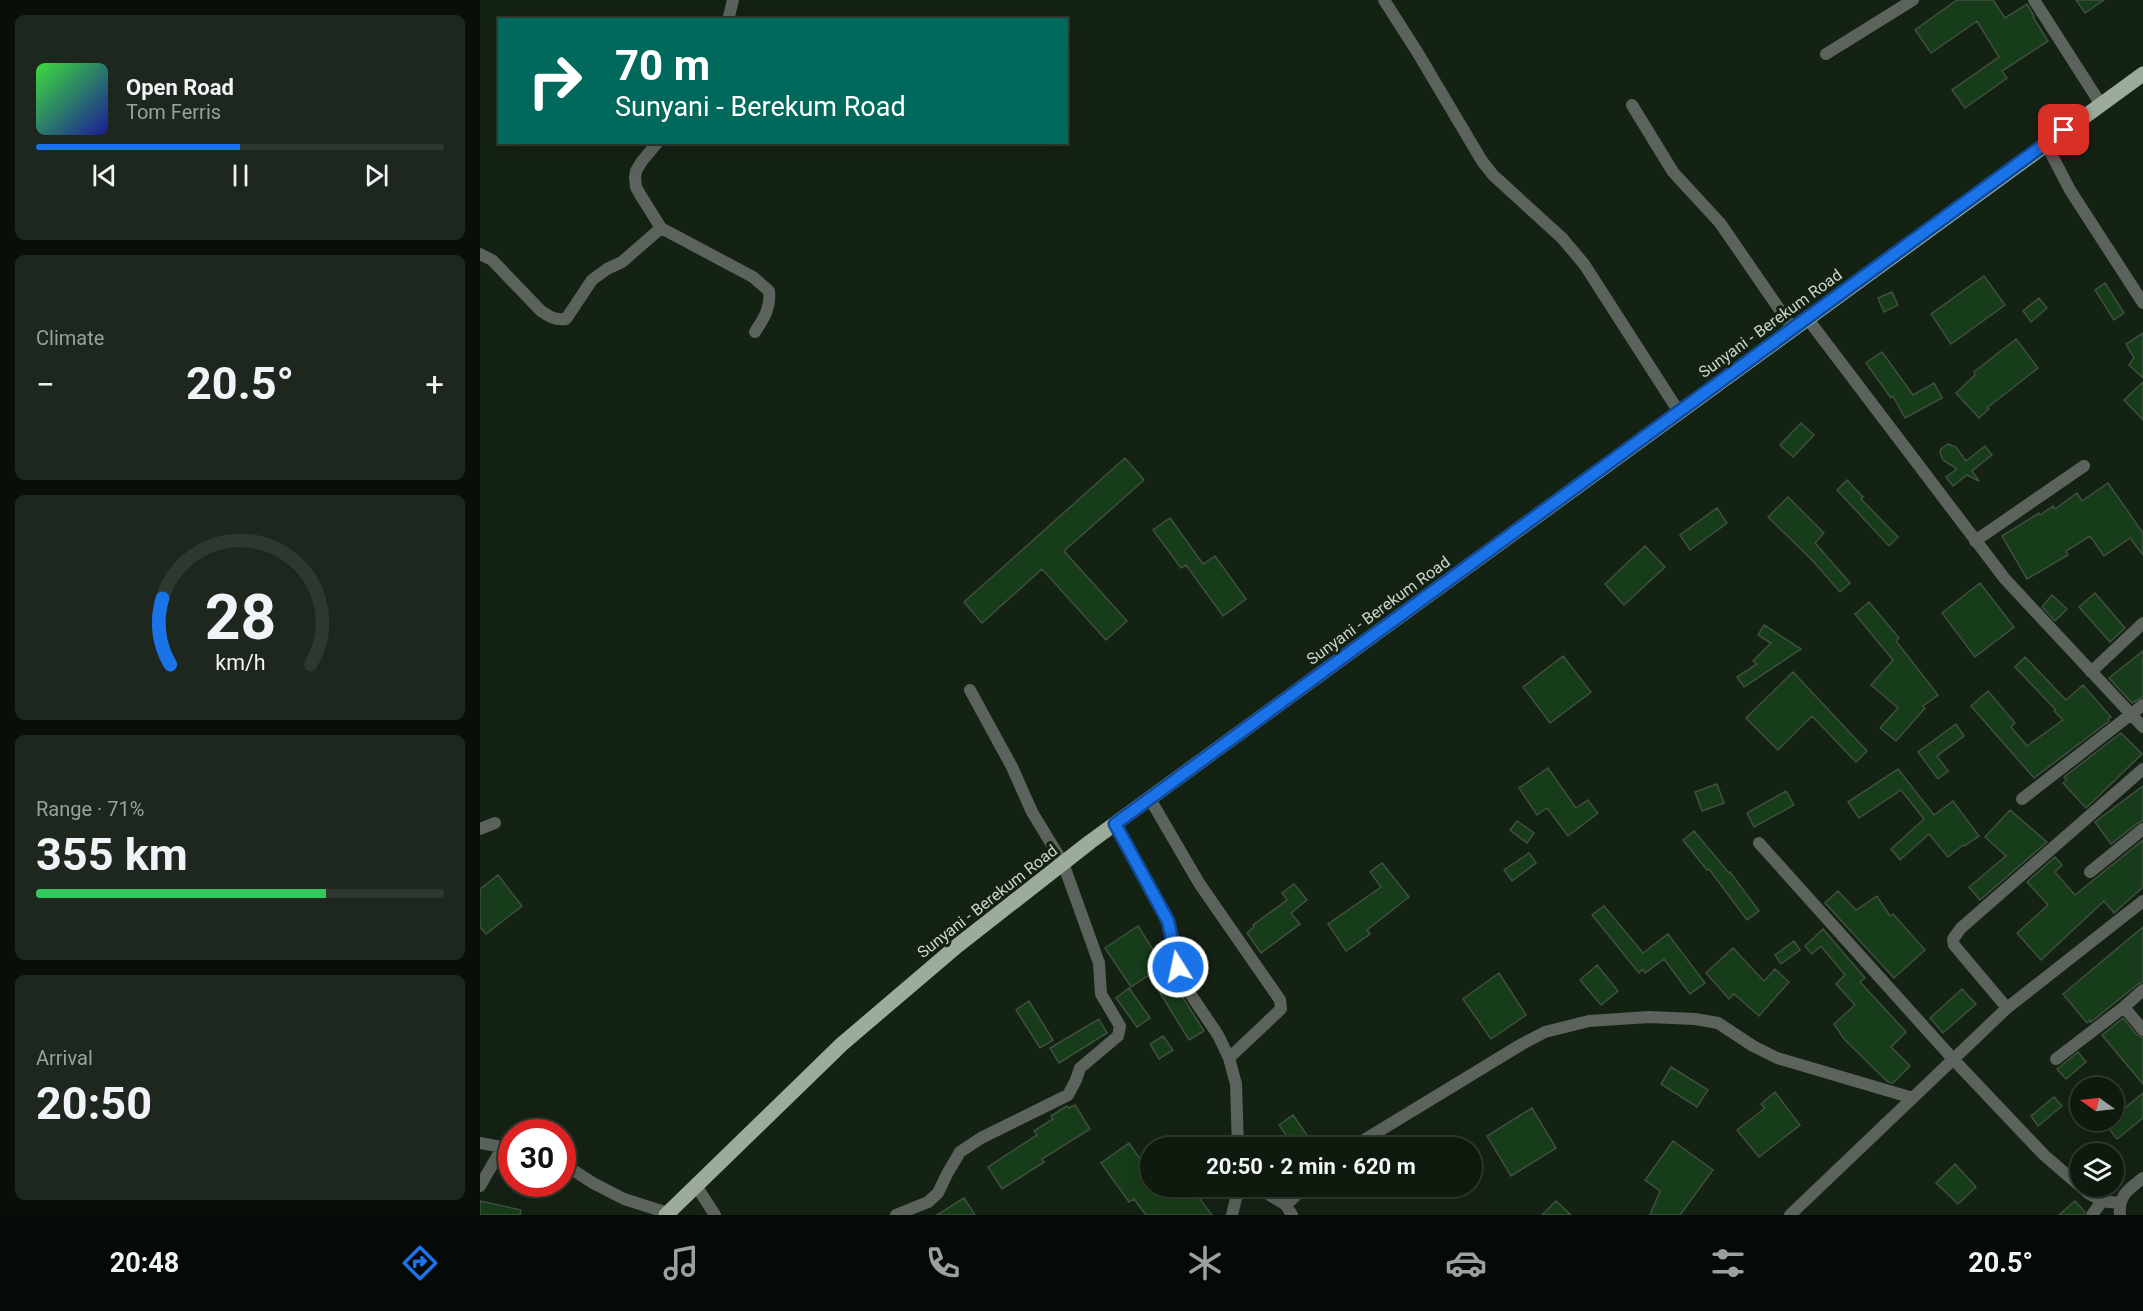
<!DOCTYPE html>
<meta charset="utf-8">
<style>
body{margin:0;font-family:Roboto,sans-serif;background:#1d271d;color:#f1f3f6;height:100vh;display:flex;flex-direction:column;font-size:22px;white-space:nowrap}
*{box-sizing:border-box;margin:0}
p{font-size:20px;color:#9ba19e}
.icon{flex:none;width:33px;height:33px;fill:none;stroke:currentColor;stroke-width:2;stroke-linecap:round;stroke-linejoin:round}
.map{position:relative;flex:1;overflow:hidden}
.drawer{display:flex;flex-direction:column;gap:15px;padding:15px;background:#080e08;width:480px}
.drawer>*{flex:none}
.banner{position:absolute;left:18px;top:18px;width:570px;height:126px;border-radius:0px;box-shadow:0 6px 24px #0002,0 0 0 2px #2f382f;background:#00695c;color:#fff;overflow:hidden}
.needle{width:39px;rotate:284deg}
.buttons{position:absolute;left:1590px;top:1077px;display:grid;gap:12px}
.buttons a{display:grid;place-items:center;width:54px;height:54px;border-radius:50%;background:#0f1a0f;box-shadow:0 6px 24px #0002,0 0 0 2px #2f382f;font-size:30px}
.speed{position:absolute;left:18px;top:1119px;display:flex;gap:12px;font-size:30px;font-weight:700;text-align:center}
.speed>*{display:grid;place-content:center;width:78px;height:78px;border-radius:50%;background:#0f1a0f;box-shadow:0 6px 24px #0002,0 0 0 2px #2f382f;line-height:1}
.speed .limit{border:9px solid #d22;background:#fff;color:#111}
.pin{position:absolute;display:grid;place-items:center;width:51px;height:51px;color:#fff;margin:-26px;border-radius:12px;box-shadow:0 3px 9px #0006}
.me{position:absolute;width:66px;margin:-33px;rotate:350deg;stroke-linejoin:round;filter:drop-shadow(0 0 4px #0008)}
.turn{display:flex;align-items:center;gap:21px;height:126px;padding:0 18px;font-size:27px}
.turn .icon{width:78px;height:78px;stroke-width:2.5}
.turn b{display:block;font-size:42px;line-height:51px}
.big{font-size:45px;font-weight:700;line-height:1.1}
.drawer .card{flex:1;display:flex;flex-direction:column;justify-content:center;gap:9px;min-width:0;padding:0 21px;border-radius:9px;background:#1d271d}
.drawer .dial{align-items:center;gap:0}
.dial svg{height:156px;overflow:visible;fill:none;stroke:#2f382f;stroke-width:7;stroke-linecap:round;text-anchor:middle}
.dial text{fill:#f1f3f6;stroke:none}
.song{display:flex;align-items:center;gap:18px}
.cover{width:72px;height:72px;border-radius:9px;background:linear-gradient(135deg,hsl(120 70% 55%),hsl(240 70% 35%))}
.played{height:6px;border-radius:3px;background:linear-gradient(90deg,#1a73e8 50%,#2f382f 50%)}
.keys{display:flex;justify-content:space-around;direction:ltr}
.heat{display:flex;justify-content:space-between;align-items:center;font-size:33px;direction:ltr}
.charge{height:9px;border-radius:4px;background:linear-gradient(90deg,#34c759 71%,#2f382f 0)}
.trip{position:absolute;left:660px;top:1137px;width:342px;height:60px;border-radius:30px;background:#0f1a0f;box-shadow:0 6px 24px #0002,0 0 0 2px #2f382f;font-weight:700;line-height:60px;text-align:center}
.tabs{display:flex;height:96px;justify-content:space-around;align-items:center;background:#060a06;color:#9ba19e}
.tabs .icon{width:42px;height:42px}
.tabs .current{color:#1a73e8}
.tabs b{font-size:27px;color:#f1f3f6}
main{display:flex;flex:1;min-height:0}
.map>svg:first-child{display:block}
</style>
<main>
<section class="drawer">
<div class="card">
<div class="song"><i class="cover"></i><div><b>Open Road</b><p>Tom Ferris</p></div></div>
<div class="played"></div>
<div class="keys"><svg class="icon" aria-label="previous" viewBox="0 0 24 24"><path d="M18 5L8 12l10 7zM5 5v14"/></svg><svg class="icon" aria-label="pause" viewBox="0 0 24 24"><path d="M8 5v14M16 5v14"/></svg><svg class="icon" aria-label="next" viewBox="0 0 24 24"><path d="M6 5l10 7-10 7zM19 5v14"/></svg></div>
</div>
<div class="card"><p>Climate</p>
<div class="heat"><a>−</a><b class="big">20.5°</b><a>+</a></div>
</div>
<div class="card dial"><svg viewBox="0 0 100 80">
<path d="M14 69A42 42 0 1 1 86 69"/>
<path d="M14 69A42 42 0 0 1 10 35" stroke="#1a73e8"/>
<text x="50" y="56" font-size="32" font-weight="700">28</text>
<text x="50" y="72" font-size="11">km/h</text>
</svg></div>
<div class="card"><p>Range · 71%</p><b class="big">355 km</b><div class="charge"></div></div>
<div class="card"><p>Arrival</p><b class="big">20:50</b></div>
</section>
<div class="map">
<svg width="1663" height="1215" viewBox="0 0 1663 1215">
<rect width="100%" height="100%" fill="#142214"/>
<path fill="#173c19" stroke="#404f40" stroke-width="1.5" d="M 1477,0 L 1513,0 L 1525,18 L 1547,4 L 1554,16 L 1553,17 L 1568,41 L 1522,71 L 1527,78 L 1485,108 L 1472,90 L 1519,57 L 1497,21 L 1451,53 L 1435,30 Z
M 1596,0 L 1624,0 L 1605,13 Z
M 1504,276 L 1525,305 L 1471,344 L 1451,314 Z
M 1625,283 L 1644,313 L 1634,320 L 1615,290 Z
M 1412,292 L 1418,305 L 1404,312 L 1398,298 Z
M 1559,298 L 1567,308 L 1551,322 L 1543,311 Z
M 1663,333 L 1663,378 L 1649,365 L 1654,358 L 1646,344 Z
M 1536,339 L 1558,368 L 1507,408 L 1509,409 L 1499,418 L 1476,393 L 1495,375 L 1494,372 Z
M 1402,352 L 1433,395 L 1454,383 L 1462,398 L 1425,418 L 1413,396 L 1411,398 L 1386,363 Z
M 1663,382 L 1663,420 L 1644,400 Z
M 1321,423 L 1334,435 L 1313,457 L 1300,445 Z
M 1468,444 L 1476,447 L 1486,461 L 1505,446 L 1512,455 L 1492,471 L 1499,481 L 1487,475 L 1473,486 L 1466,477 L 1477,469 L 1463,460 L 1460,453 L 1461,449 Z
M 645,458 L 664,480 L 584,551 L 647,621 L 626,640 L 562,569 L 502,623 L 484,602 Z
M 1367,480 L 1383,497 L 1381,499 L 1418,537 L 1409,546 L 1357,490 Z
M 1628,483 L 1663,533 L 1663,555 L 1650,538 L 1624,556 L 1610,536 L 1586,551 L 1588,555 L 1547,579 L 1522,536 L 1559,513 L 1560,515 L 1573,506 L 1575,509 L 1597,493 L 1602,501 Z
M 1308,497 L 1344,533 L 1335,543 L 1370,583 L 1360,592 L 1332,560 L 1288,517 Z
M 1237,508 L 1247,523 L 1210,550 L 1200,535 Z
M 690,518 L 723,564 L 735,556 L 766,599 L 743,616 L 706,565 L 701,568 L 673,530 Z
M 1165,546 L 1185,567 L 1144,605 L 1125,584 Z
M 1500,583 L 1534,627 L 1495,657 L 1462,613 Z
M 1615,593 L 1645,628 L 1630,642 L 1599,607 Z
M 1572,595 L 1587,609 L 1575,621 L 1562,607 Z
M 1389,602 L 1419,638 L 1416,641 L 1458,695 L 1443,706 L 1445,708 L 1416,741 L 1400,728 L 1418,708 L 1391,685 L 1413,660 L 1375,614 Z
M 1284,625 L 1321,649 L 1264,687 L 1257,677 L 1277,664 L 1273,661 L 1291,643 L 1278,635 Z
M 1663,651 L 1663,697 L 1652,703 L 1629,678 Z
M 1083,656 L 1111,692 L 1070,723 L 1043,687 Z
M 1545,657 L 1586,700 L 1603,685 L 1631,717 L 1628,719 L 1629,721 L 1554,778 L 1491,706 L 1508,691 L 1535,723 L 1531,727 L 1547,746 L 1583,720 L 1574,711 L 1576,710 L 1535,667 Z
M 1313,672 L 1387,751 L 1376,762 L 1332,716 L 1298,750 L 1266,718 Z
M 1476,724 L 1484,736 L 1457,756 L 1468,771 L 1458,779 L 1438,752 Z
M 1641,733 L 1662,754 L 1606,808 L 1583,783 L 1587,780 L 1584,777 Z
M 1068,768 L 1096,808 L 1108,800 L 1118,813 L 1088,836 L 1067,808 L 1057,815 L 1039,788 Z
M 1418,769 L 1454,815 L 1473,801 L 1499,836 L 1484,846 L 1483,845 L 1468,857 L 1449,834 L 1420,860 L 1411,849 L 1444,819 L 1421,790 L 1379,818 L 1368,802 Z
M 1237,784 L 1244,803 L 1222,811 L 1215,792 Z
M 1663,786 L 1663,821 L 1658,823 L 1631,844 L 1615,822 Z
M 1306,791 L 1314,805 L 1274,827 L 1267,813 Z
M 1530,810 L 1567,842 L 1500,900 L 1489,887 L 1526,856 L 1505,837 Z
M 1037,821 L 1054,833 L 1047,843 L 1030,830 Z
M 1214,831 L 1249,873 L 1250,872 L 1279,911 L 1267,920 L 1229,869 L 1227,870 L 1203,840 Z
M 1663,840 L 1663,887 L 1634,913 L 1624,901 L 1561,960 L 1537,933 L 1568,905 L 1547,882 L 1575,857 L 1582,865 L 1575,872 L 1595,895 Z
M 1049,853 L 1056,863 L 1032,881 L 1024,870 Z
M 902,863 L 929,897 L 887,930 L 890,934 L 866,951 L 848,924 L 901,887 L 890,872 Z
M 18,875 L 42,906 L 6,934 L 0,927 L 0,889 Z
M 814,884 L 827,900 L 811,913 L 820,924 L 781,953 L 767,933 L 774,927 L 773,925 L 807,900 L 802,893 Z
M 1358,891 L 1376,910 L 1397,896 L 1410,916 L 1413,914 L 1445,950 L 1414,978 L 1345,903 Z
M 1124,906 L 1163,953 L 1188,934 L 1225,983 L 1210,994 L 1184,959 L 1165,973 L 1163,969 L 1159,973 L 1112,915 Z
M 658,926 L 724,1031 L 709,1040 L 669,975 L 651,987 L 625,948 Z
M 1663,927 L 1663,982 L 1658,984 L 1611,1022 L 1610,1020 L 1607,1023 L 1583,994 Z
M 1343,929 L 1385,978 L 1380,982 L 1426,1032 L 1411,1047 L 1430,1066 L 1413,1083 L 1408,1082 L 1364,1039 L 1354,1024 L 1375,1005 L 1356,984 L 1365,975 L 1341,946 L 1332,954 L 1325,946 Z
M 1314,941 L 1320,950 L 1301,964 L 1295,955 Z
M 1253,948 L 1284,981 L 1295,969 L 1309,982 L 1279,1016 L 1254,994 L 1249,999 L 1226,973 Z
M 1117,965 L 1138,991 L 1121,1005 L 1100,980 Z
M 1019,973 L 1046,1015 L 1011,1039 L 983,999 Z
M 649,988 L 670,1018 L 657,1027 L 636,998 Z
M 1482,989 L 1496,1004 L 1463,1033 L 1450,1018 Z
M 549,1001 L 573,1040 L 560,1048 L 536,1010 Z
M 1643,1018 L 1657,1035 L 1663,1038 L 1663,1084 L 1622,1035 Z
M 619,1019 L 627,1033 L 579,1063 L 570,1048 Z
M 683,1036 L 693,1050 L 679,1059 L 670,1044 Z
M 1598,1052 L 1606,1062 L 1586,1079 L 1577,1069 Z
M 1191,1067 L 1228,1090 L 1217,1107 L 1181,1084 Z
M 1295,1092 L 1320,1125 L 1279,1157 L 1257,1130 L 1285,1108 L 1281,1104 Z
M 1663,1093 L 1663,1118 L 1637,1139 L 1625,1124 L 1629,1120 L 1634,1120 L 1634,1117 Z
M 1574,1097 L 1582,1106 L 1558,1126 L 1551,1116 Z
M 595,1105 L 610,1129 L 562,1159 L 564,1162 L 522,1189 L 508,1167 L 557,1135 L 554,1131 L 573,1119 L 571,1116 L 587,1106 L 589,1108 Z
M 1052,1108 L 1076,1148 L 1031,1176 L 1007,1136 Z
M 813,1115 L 836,1148 L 815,1148 L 799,1125 Z
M 1193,1141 L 1233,1170 L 1200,1215 L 1170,1215 L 1180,1191 L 1165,1180 Z
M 649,1143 L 670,1173 L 670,1186 L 710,1186 L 732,1215 L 666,1215 L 654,1199 L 649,1202 L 621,1163 Z
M 1475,1164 L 1496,1187 L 1478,1204 L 1456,1183 Z
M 484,1198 L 495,1215 L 457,1215 Z
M 0,1201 L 41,1210 L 40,1215 L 0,1215 Z
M 1076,1201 L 1091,1215 L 1062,1215 Z
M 1595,1201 L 1605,1212 L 1604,1215 L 1579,1215 Z"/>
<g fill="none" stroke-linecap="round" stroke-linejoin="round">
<path stroke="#5c635c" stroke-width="12" d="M 904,0 L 936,50 L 1002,161 L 1013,175 L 1082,238 L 1104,264 L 1199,412
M 1554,0 L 1620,103
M 248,20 L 253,0
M 1346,54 L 1433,0
M 1152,105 L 1193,172 L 1240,223 L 1313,329
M 178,142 L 162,161 L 156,171 L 155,177 L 156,187 L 161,196 L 181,228 L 273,277 L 289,291 C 291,308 284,318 275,332
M 1566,144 L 1590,190 L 1663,303
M 0,254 L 12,260 L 61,311 C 70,317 75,320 86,319 L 112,280 L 127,269 L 142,262 L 181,228
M 1327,318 L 1525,579 L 1663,727
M 1495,541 L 1604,466
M 1611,672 L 1663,623
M 670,799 L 719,883 L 800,1000 L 801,1009 L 749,1058
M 1542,799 L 1663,705
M 635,824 L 688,921 L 698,967 L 707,989 L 738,1035 L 749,1058 L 756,1084 L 758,1148
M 0,829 L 15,823
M 1279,843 L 1473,1059 L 1564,1155 L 1608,1193 L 1622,1201 L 1639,1203
M 1610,872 L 1663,829
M 1644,1007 L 1663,1030
M 1527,1008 L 1474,945 L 1473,939 L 1481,928 L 1663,769
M 1576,1059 L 1644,1007 L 1663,990
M 0,1143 L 32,1149
M 871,1148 L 1042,1044 L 1065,1032 L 1109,1021 L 1169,1017 L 1215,1019 L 1238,1023 L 1273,1046 L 1297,1058 L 1433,1098
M 82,1163 L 113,1183 L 144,1199 L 188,1213
M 0,1186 L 22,1148
M 775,1186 L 806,1205 L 812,1215
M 217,1187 L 235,1215
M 806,1205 L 826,1186
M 416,1215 L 448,1202 L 458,1193 L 467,1174 L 480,1152 L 501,1138 L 588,1095 L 596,1080 L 600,1068 L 638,1036 L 640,1026 L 621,994 L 619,963 L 583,863 L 552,812 L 532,767 L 490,690
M 752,1215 L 759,1186
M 1310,1215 L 1527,1008 L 1663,901
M 1612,1215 L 1622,1201
M 1640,1215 C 1638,1195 1649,1189 1663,1178"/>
<path stroke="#9cab9c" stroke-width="15" d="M 186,1215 L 362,1044 L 477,946 L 610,842 L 1663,74"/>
</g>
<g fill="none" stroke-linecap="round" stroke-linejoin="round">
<defs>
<path id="route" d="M 698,967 L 688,921 L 635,824 L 1584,130"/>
</defs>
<use href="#route" stroke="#114b97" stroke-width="15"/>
<use href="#route" stroke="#1a73e8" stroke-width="10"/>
</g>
<g text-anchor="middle" stroke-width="6" stroke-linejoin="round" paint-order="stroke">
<g font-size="16" fill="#cdd6cd" stroke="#142214">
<text transform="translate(1290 323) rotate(-36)" y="6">Sunyani - Berekum Road</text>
<text transform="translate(898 610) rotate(-36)" y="6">Sunyani - Berekum Road</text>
<text transform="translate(507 901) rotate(-38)" y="6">Sunyani - Berekum Road</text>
</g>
</g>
</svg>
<div class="buttons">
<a><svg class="needle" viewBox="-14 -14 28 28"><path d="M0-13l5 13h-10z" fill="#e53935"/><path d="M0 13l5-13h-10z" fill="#9ba19e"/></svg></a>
<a><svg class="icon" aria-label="layers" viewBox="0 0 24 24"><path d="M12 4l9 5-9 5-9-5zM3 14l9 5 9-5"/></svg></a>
</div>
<div class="speed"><div class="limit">30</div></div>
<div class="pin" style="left:1584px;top:130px;background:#d93025"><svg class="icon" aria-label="arrive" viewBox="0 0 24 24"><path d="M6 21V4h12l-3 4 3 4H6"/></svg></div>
<svg class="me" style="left:698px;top:967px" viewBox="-20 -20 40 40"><circle r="17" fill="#1a73e8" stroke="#fff" stroke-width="3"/><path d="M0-11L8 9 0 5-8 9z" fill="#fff"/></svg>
<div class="trip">20:50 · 2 min · 620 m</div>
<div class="banner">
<div class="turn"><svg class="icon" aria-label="right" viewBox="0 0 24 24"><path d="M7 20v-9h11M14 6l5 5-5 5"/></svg><div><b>70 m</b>Sunyani - Berekum Road</div></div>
</div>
</div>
</main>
<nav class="tabs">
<b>20:48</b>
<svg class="icon current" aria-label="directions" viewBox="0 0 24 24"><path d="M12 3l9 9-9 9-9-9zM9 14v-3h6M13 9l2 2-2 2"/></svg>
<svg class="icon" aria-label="music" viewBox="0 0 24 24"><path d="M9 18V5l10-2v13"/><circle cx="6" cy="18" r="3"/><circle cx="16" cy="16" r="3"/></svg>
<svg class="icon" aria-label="phone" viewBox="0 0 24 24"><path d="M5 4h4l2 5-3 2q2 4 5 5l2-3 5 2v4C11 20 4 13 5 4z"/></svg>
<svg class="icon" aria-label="climate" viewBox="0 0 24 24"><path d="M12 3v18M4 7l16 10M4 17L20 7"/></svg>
<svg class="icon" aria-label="car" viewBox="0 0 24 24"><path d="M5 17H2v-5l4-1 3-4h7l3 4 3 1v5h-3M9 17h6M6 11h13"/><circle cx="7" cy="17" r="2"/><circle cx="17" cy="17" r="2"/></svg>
<svg class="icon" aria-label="filters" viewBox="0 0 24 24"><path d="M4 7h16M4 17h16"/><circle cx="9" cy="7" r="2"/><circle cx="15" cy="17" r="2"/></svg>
<b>20.5°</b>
</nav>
